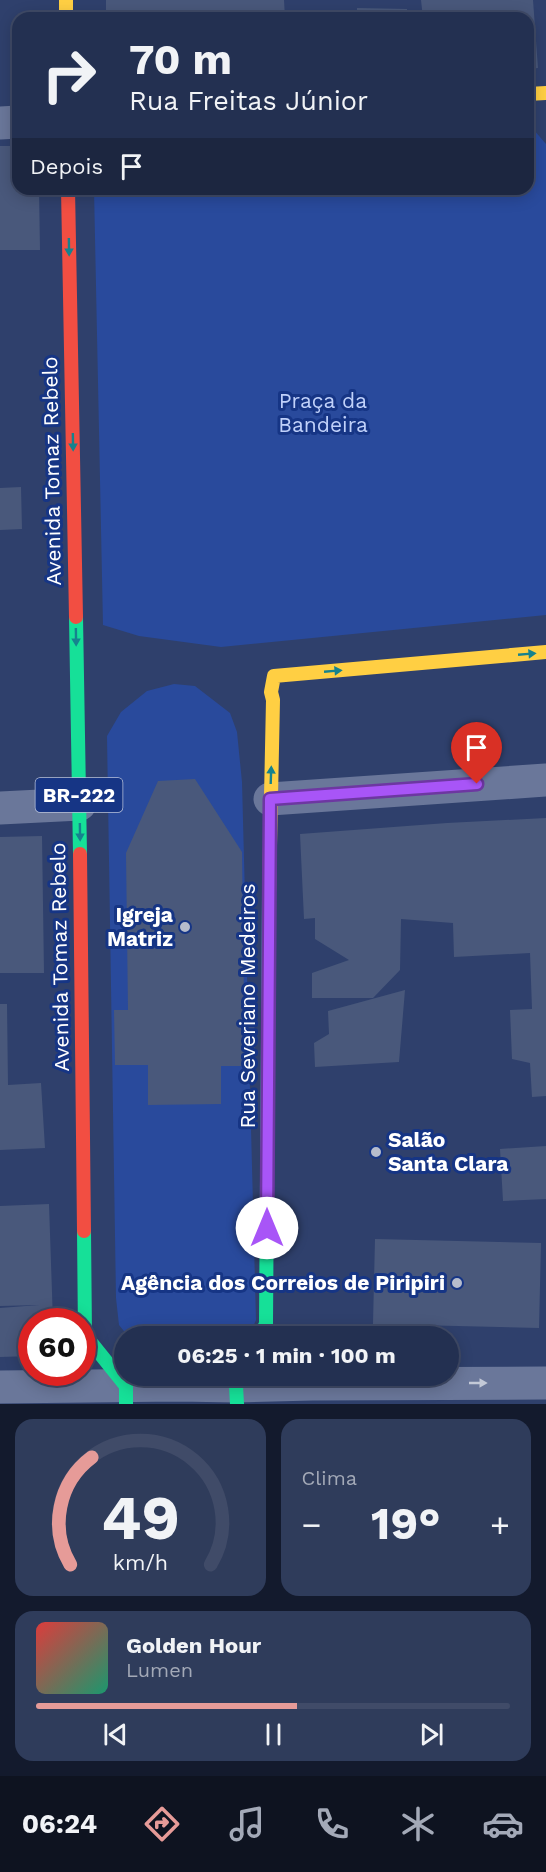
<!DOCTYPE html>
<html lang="pt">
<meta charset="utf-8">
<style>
body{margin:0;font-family:"Work Sans",sans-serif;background:#2f3c5b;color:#f1f3f6;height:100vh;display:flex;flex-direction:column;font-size:22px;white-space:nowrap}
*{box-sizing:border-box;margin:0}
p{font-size:20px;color:#a3a9b7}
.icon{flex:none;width:33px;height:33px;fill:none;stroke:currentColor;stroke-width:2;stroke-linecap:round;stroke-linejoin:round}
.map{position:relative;height:1404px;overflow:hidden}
.sheet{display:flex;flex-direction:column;gap:15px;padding:15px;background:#131a2d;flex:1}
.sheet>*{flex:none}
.top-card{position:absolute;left:12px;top:12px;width:522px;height:183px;border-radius:18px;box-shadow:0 3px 15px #0003,0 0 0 2px #404b68;background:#233051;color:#f1f3f6;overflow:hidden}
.speed{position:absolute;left:18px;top:1308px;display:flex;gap:12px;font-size:30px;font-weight:700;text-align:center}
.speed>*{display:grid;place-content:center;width:78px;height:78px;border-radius:50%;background:#233051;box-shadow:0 3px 15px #0003,0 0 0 2px #404b68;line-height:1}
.speed .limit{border:9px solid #d22;background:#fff;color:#111}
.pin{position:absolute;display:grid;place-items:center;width:51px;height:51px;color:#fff;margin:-62px -26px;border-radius:50% 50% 50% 0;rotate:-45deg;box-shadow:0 0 6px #0007}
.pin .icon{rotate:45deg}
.me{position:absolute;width:66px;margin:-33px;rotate:0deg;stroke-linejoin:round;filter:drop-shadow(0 0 4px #0008)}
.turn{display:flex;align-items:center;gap:21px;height:126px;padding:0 18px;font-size:27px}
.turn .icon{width:78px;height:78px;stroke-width:2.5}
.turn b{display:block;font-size:42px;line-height:51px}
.then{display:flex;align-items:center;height:57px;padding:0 18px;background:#0003;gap:12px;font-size:22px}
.big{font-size:45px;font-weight:700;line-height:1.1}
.sheet .widget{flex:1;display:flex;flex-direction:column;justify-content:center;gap:9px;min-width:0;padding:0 21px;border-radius:18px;background:#2f3c5b}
.sheet .dial{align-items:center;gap:0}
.dial svg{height:156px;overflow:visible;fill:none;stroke:#404b68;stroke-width:7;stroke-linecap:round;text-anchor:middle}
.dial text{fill:#f1f3f6;stroke:none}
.song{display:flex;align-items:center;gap:18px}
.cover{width:72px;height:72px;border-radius:9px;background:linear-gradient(135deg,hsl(0 70% 55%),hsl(160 70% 35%))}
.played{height:6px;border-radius:3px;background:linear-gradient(90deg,#e69b98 55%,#404b68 55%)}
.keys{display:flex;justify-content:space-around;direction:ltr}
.heat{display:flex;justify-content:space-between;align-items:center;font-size:33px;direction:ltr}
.sheet .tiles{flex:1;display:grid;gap:15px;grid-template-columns:1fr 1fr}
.widget:last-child{grid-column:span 2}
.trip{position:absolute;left:114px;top:1326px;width:345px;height:60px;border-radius:30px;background:#233051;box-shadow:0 3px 15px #0003,0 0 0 2px #404b68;font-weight:700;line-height:60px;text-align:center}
.dock{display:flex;height:96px;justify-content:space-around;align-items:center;background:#0e1320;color:#a3a9b7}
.dock .icon{width:42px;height:42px}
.dock .on{color:#e69b98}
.dock b{font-size:27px;color:#f1f3f6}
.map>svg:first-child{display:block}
</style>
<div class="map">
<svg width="546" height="1404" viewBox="0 0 546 1404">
<rect width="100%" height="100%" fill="#2f406c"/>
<path fill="#294a9c" d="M 528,129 L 533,129 L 546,144 L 546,615 L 221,647 L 139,636 L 103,625 L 94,189 L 528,189 Z
M 174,684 L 195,686 L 230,713 L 237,732 L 242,782 L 256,1320 L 249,1336 L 128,1336 L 119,1325 L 116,1298 L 107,736 L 121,712 L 147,691 Z"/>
<path fill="#49587b" d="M 106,0 L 284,0 L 285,18 L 106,18 Z
M 421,0 L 533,0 L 538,68 L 528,69 L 528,18 L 423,18 Z
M 357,8 L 407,9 L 407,18 L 357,18 Z
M 0,146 L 18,146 L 18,189 L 39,189 L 40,250 L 0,250 Z
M 21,487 L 22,529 L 0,530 L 0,488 Z
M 195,779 L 242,852 L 244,1002 L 254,1002 L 255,1066 L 221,1066 L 221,1104 L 148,1105 L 148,1065 L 115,1065 L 114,1010 L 128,1010 L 126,853 L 158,781 Z
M 546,818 L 546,1096 L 532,1097 L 530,1063 L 512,1059 L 510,1010 L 532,1009 L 530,953 L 454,957 L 453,923 L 401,919 L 400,970 L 373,998 L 312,998 L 312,973 L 349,960 L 315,939 L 315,918 L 304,919 L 300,834 L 447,823 Z
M 42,836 L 44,973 L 0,973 L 0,837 Z
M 405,990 L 399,1062 L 315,1067 L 314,1043 L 329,1034 L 328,1011 Z
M 0,1004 L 7,1004 L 8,1085 L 41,1083 L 45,1148 L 0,1150 Z
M 546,1146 L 546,1199 L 503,1201 L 500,1149 Z
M 49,1204 L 53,1322 L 32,1322 L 32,1356 L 0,1357 L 0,1308 L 39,1305 L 0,1306 L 0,1206 Z
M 375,1239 L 541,1243 L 539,1328 L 373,1324 Z"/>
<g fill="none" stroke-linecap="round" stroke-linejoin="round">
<path stroke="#6a779a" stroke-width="33" d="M 0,123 L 18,122
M 270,799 L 546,780
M 0,808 L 80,804
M 0,1387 L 178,1385 L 236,1386 L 312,1384 L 546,1383"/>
<path stroke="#16e098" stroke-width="14" d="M 76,617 L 80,854
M 84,1231 L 85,1335 L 126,1386 L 126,1404
M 260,1336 L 266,1324 L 269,894
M 237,1404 L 236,1386 L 241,1376"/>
<path stroke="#ffcf43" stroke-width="14" d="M 66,0 L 66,18
M 528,94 L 546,93
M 269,894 L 273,700 L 271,692 L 274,676 L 546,652"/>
<path stroke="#f24e42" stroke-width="14" d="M 68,189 L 76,617
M 80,854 L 84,1231"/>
</g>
<defs><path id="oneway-solid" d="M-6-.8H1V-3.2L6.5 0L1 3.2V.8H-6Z" transform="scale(1.5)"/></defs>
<g fill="#16828e">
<use href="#oneway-solid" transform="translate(69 247) rotate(89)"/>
<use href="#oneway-solid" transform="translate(73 442) rotate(89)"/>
<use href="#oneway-solid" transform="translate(76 637) rotate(89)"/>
<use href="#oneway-solid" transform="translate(527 654) rotate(-5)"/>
<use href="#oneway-solid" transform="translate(333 671) rotate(-5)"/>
<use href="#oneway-solid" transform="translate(271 775) rotate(-88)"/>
<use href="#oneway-solid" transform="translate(80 832) rotate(89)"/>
</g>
<use fill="#c3c9d7" href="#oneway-solid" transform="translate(478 1383)"/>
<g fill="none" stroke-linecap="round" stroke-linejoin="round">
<defs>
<path id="route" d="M 267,1228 L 270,799 L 477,784"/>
</defs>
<use href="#route" stroke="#6d37a1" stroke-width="15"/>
<use href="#route" stroke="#a855f7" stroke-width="10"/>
</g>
<g fill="#b6bccc" stroke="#163585" stroke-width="2">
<circle cx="185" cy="927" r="6"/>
<circle cx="376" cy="1152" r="6"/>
<circle cx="457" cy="1283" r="6"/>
</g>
<g text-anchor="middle" stroke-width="6" stroke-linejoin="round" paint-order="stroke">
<rect fill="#163585" stroke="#b9c2da" stroke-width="1.5" x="35.5" y="778" width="87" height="34" rx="4.5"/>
<g font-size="20" font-weight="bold" fill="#fff">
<text x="79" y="802">BR-222</text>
</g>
<g font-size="21" fill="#c0d1fa" stroke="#163585">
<text x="323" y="408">Praça da<tspan x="323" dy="24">Bandeira</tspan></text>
</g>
<g font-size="21" fill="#fff" stroke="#163585">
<text transform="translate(52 471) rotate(-91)" y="7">Avenida Tomaz Rebelo</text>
<text transform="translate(60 957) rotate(-91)" y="7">Avenida Tomaz Rebelo</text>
<text transform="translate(248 1006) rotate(-90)" y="7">Rua Severiano Medeiros</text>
</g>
<g font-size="21" font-weight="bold" fill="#fff" stroke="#163585" text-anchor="end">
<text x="173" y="922">Igreja<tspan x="173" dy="24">Matriz</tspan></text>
<text x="388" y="1147" text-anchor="start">Salão<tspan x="388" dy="24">Santa Clara</tspan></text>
<text x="445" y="1290">Agência dos Correios de Piripiri</text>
</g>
</g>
</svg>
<div class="speed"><div class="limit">60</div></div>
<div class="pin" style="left:477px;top:784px;background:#d93025"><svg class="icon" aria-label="arrive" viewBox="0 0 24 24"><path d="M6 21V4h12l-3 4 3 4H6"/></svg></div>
<svg class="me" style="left:267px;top:1228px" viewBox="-20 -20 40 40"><circle r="19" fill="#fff"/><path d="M0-13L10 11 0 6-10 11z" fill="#a855f7"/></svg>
<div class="trip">06:25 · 1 min · 100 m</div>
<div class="top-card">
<div class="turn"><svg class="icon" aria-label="right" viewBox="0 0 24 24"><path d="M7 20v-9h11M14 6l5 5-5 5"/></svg><div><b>70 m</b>Rua Freitas Júnior</div></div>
<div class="then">Depois<svg class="icon" aria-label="arrive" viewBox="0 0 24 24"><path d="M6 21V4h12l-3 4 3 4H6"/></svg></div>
</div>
</div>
<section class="sheet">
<div class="tiles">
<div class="widget dial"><svg viewBox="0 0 100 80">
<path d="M14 69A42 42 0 1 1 86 69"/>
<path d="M14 69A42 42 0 0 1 25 14" stroke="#e69b98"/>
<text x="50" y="56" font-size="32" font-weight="700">49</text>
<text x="50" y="72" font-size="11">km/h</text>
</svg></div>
<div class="widget"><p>Clima</p>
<div class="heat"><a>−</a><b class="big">19°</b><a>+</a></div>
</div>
<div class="widget">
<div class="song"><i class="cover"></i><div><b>Golden Hour</b><p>Lumen</p></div></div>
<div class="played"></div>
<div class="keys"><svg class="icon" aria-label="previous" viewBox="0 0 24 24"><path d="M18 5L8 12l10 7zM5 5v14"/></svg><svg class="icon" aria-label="pause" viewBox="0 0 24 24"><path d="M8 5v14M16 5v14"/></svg><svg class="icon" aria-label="next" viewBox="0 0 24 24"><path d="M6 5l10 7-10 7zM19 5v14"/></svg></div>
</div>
</div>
</section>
<nav class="dock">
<b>06:24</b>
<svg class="icon on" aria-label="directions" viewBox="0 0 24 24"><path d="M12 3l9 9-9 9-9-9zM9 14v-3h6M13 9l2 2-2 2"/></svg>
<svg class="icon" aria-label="music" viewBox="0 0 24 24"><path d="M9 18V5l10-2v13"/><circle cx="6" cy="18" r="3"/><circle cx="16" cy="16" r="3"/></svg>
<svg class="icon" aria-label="phone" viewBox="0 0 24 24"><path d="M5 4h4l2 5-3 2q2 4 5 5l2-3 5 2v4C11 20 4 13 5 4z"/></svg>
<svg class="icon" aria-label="climate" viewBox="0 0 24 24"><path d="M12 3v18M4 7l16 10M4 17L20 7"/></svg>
<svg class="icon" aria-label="car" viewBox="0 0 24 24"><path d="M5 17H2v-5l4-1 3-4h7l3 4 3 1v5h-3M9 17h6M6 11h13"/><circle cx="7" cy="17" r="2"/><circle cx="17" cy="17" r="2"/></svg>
</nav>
